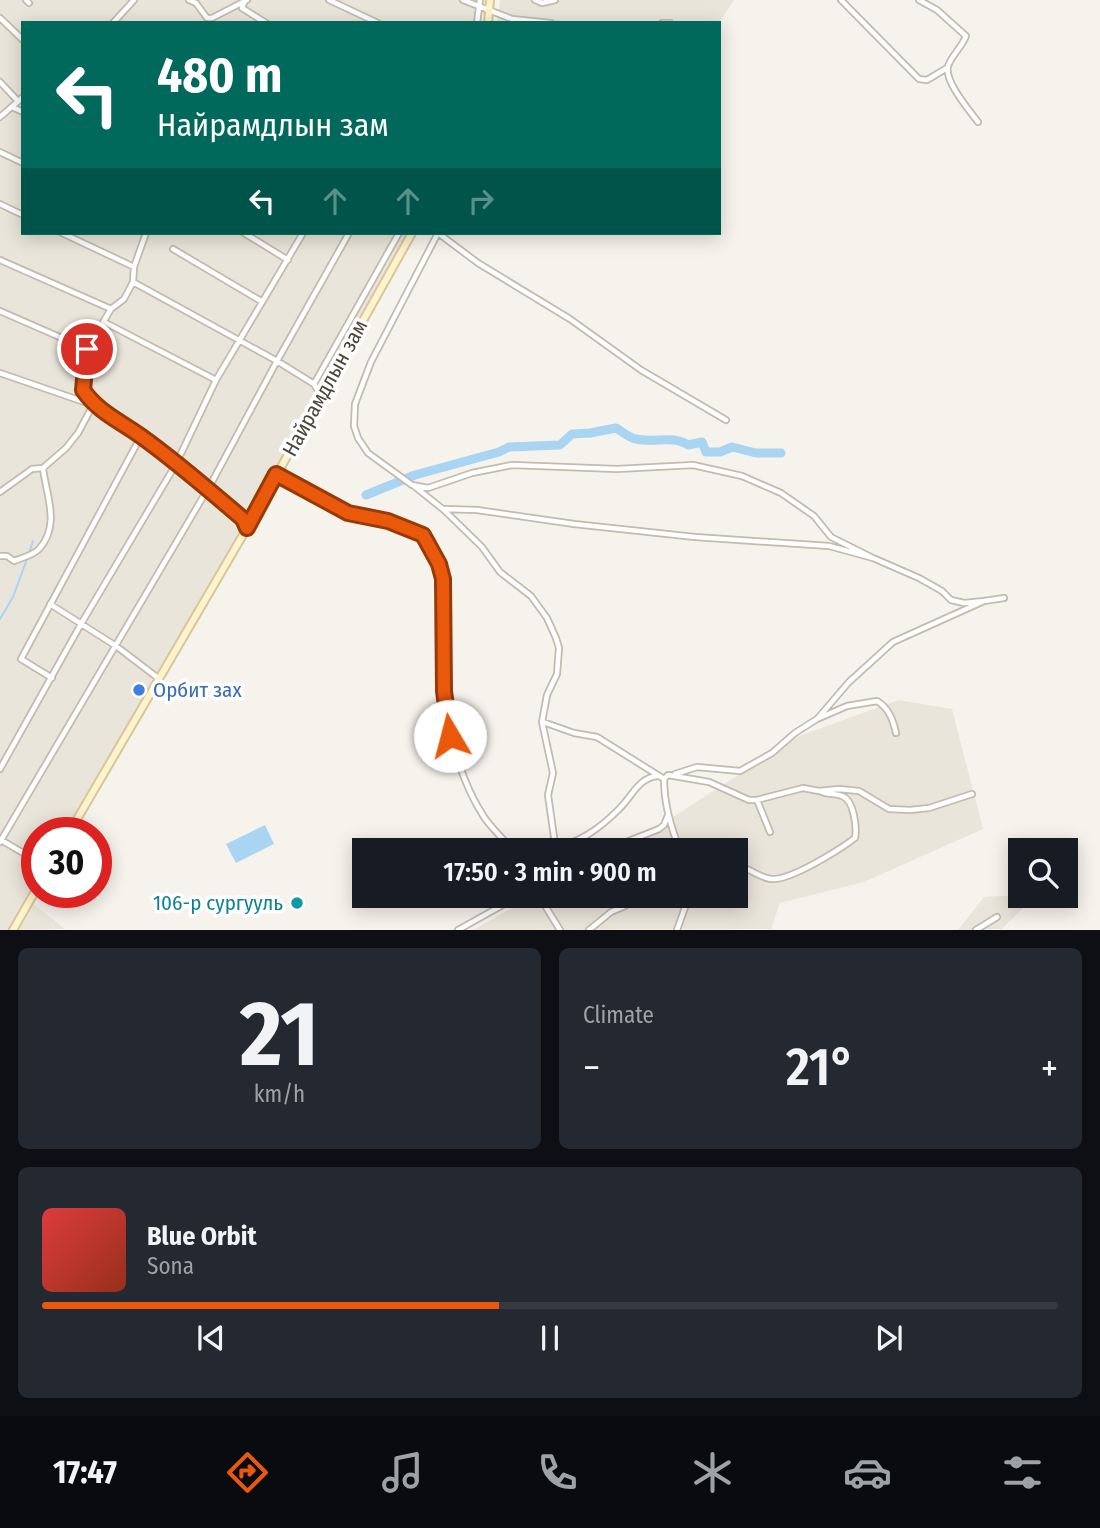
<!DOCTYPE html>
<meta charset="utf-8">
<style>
body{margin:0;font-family:"Fira Sans Condensed",sans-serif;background:#242831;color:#f1f3f6;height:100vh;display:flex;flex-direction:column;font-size:26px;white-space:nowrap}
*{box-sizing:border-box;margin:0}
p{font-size:23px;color:#9ea1a6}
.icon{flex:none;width:38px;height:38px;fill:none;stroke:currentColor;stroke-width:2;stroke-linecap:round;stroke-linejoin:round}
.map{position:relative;height:930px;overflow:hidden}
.sheet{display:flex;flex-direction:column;gap:18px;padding:18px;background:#0d0f14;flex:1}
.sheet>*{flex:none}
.top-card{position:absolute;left:21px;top:21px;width:700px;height:214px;border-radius:0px;box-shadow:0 4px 18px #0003;background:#00695c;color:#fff;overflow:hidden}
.buttons{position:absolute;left:1008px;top:838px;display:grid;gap:14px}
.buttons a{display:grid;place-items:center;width:70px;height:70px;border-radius:0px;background:#171b24;box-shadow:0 4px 18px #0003;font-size:35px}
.speed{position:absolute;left:21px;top:817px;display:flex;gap:14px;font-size:35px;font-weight:700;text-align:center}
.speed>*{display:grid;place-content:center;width:91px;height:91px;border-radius:50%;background:#171b24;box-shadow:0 4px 18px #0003;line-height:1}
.speed .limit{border:10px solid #d22;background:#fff;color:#111}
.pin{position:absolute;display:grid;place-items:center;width:60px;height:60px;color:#fff;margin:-30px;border:4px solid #fff;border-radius:50%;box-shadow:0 2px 7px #0007}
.me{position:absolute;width:77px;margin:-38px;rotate:352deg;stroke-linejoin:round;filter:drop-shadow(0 0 5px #0008)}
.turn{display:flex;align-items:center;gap:24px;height:147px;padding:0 21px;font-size:32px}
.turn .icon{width:91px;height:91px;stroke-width:2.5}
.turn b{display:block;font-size:49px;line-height:60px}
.lanes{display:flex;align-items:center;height:66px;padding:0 21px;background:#0003;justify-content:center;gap:35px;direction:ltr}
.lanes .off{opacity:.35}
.big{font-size:52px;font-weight:600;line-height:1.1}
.sheet .widget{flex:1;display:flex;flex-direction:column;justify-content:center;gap:10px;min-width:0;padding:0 24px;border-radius:10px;background:#242831}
.sheet .dial{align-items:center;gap:0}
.dial b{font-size:91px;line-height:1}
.song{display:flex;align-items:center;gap:21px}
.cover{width:84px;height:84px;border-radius:10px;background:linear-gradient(135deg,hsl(0 70% 55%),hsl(10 70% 35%))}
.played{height:7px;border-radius:4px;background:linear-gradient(90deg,#ea580c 45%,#363941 45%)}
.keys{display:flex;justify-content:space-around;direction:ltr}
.heat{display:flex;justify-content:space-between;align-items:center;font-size:38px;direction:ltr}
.sheet .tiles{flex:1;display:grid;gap:18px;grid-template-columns:1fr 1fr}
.widget:last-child{grid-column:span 2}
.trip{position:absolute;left:352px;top:838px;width:396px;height:70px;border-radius:0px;background:#171b24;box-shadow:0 4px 18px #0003;font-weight:600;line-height:70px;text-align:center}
.tab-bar{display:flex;height:112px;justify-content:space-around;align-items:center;background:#090b0e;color:#9ea1a6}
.tab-bar .icon{width:49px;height:49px}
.tab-bar .selected{color:#ea580c}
.tab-bar b{font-size:32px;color:#f1f3f6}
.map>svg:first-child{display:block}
</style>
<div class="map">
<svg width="1100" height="930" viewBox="0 0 1100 930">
<rect width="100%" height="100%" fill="#f6f3ec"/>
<path fill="#eae5da" d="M 0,0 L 480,0 L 476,23 L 23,23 L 23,233 L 414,233 L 250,514 L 69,833 L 37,833 L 37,891 L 31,902 L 65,929 L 0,930 Z
M 500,0 L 734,0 L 719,23 L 497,23 Z
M 899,700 L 952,709 L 983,829 L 864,882 L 780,903 L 771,929 L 473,930 L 533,896 L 735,896 L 735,850 L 614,850 L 662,824 L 799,736 Z
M 1020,895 L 1035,896 L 1002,929 L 958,930 L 984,897 Z"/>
<path fill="#a9d4f2" d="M 265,825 L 274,844 L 236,863 L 226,844 Z"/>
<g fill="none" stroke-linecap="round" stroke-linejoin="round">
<path stroke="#a9d4f2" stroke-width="2" d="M 29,553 L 33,541
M 0,619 L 13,597 L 27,559"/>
<path stroke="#a9d4f2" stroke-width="9" d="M 366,495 L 415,475 L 499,452 L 509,447 L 560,445 L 572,434 L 590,433 L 616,428 C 623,432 629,438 636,439 C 653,443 673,435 688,445 L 702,442 L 706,452 L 720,452 L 732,447 L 756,453 L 781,453"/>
<defs>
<path id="street" d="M 26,0 L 29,3
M 189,0 L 196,3 L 207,18 L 212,18 L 247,0
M 329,0 L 378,23
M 463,0 L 512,19 L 551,23
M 535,0 L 542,3 L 555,0
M 841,0 L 919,79 L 927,80 L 947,68
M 919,0 L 937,10 L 966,36 C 962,47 952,55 948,66 C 944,81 969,110 978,122
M 244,3 L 242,8 L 266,23
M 0,18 L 23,40
M 113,23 L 134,0
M 477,23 L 480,0
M 662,23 L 670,23
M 0,82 L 18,101
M 12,107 L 23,112
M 0,117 L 23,97
M 0,152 L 23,163
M 0,204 L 23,215
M 62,233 L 134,267
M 244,233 L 288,260
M 438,233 L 371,362 L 355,404 L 354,426 L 358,438 L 368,453 L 412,485 L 428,488 L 472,473 L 512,465 L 617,469 L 693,465 L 742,476 L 781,493 L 814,516 L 831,537 L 873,558
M 438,233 L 478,263 L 570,319 L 641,370 L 726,420
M 173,249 L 261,301
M 0,260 L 111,309
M 133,282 L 277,361 L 314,384 L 321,396
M 0,311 L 87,349
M 104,322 L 216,380
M 0,373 L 93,405 L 141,436 L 243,519 L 247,528
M 314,384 L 399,233
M 93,404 L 83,390 L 87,349 L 111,309 L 124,299 L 133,282 L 134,267 L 146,233
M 276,474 C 289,481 303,487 315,494 C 326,500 337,509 349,513 C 399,532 427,512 443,579 C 443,660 438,746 484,817 C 492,829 504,839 512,850
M 414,486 L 444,510 L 482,547 L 500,572 L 531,596 L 547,618 L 556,638 L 559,648 L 557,674 L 547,695 L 542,722 L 553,773 L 548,795 L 555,844 L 551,850
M 0,492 L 32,469 L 43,468 L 66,448 L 78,433 L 93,405
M 444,509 L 477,510 L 574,524 L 695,537 L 829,546 L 873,558 L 919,578 L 942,591 L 951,600 L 964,603 L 984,601
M 0,556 L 7,556 L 14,561 C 21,558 34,555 39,549 C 61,525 46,495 43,468
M 50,604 L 116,646 L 158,678
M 52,678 L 21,659 L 141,436
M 818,718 L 849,682 L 893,642 L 984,601 L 1004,598
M 543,722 L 574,733 L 597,737 L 664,779
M 0,769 L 81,624 L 176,464 L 216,380 L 303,233
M 675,774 L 697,767 L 740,771 L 772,753 L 795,733 L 817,719 L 847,706 L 877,701 C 889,708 893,720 896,733
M 757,800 L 770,832
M 1,840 L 37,861
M 0,842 L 213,480 L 277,361 L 349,233
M 555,844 C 575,848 603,825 617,811 C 631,799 638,777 658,776
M 606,850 L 659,829 L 664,825 L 668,815
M 680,850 C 671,828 664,803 664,779 L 668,775 L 709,782 L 749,800 L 757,800 L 803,788 L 819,791 L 839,789 L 859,791 L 889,809 L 910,810 L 929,808 L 972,794
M 735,865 C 749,867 757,877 771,879 C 790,881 839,850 855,838 C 857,828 854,800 842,796 C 835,793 827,795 820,791
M 539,896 L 560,930
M 458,930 L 519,896
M 589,930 L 611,912 L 625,906
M 677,930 L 689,896
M 976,930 L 997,917"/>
<path id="secondary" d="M 488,23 L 490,0
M 69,833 L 247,528 L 412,233
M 13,930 L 37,888"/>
</defs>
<use href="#street" stroke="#c2bbae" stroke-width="8"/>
<use href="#secondary" stroke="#d6c79b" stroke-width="10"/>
<use href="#street" stroke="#fff" stroke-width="4.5"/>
<use href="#secondary" stroke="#fff3cd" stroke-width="6"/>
</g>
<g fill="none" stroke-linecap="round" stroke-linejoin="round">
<defs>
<path id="route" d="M 87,349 L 83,390 C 98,412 120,421 142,437 C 177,462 210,491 243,519 L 247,528 L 276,474 L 348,513 L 388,521 L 423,535 L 439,564 L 443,579 L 444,691 L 450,736"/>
</defs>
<use href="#route" stroke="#983908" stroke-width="18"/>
<use href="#route" stroke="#ea580c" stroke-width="12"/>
</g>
<circle fill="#3f7fe0" stroke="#fff" stroke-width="2.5" cx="139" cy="690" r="7"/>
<circle fill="#0f9aa8" stroke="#fff" stroke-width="2.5" cx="297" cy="903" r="7"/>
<g text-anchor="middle" stroke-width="7" stroke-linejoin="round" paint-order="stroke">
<g font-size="21" fill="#4b4439" stroke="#fff">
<text transform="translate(325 388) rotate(-61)" y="7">Найрамдлын зам</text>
</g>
<g font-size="21" fill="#366cbe" stroke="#fff" text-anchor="start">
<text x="153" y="697">Орбит зах</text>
</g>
<g font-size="21" fill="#0d838f" stroke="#fff" text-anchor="end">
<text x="283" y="910">106-р сургууль</text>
</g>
</g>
</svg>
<div class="buttons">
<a><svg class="icon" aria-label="search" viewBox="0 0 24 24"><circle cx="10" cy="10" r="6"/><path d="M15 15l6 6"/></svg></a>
</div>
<div class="speed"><div class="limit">30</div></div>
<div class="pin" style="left:87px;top:349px;background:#d93025"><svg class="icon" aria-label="arrive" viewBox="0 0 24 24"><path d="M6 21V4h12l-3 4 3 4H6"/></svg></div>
<svg class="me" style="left:450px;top:736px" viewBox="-20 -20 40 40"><circle r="19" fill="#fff"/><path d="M0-13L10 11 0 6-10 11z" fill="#ea580c"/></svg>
<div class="trip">17:50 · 3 min · 900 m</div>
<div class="top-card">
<div class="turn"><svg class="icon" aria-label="left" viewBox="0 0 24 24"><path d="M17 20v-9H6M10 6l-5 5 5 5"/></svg><div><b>480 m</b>Найрамдлын зам</div></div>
<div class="lanes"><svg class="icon" aria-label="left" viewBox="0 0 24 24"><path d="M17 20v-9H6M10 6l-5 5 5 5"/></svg><svg class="icon off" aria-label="ahead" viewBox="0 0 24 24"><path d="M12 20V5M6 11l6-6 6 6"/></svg><svg class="icon off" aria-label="ahead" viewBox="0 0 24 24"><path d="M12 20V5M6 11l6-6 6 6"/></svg><svg class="icon off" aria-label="right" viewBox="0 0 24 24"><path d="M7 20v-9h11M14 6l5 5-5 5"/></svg></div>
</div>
</div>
<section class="sheet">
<div class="tiles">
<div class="widget dial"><b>21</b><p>km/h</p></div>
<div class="widget"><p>Climate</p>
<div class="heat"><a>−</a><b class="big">21°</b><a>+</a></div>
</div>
<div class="widget">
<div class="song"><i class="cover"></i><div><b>Blue Orbit</b><p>Sona</p></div></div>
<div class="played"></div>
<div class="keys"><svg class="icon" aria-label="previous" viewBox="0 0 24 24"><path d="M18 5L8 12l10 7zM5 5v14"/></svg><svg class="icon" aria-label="pause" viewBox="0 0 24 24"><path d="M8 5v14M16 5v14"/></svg><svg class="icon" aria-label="next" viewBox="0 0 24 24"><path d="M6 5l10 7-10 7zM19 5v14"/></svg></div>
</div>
</div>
</section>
<nav class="tab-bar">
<b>17:47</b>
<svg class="icon selected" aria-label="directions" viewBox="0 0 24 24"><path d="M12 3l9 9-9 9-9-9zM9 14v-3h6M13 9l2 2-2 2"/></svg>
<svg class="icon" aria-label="music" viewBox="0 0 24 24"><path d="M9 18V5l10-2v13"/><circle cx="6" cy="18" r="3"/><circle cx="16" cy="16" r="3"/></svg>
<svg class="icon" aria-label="phone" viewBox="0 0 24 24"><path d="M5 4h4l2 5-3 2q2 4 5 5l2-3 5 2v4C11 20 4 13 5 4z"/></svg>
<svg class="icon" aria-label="climate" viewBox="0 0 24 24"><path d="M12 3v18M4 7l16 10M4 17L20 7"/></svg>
<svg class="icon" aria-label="car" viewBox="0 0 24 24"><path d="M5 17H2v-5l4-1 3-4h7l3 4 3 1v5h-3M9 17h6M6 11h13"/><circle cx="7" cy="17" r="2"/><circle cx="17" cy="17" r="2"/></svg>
<svg class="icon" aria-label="filters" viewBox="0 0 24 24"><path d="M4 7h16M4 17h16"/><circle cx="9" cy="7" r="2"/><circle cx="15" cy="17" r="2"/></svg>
</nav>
